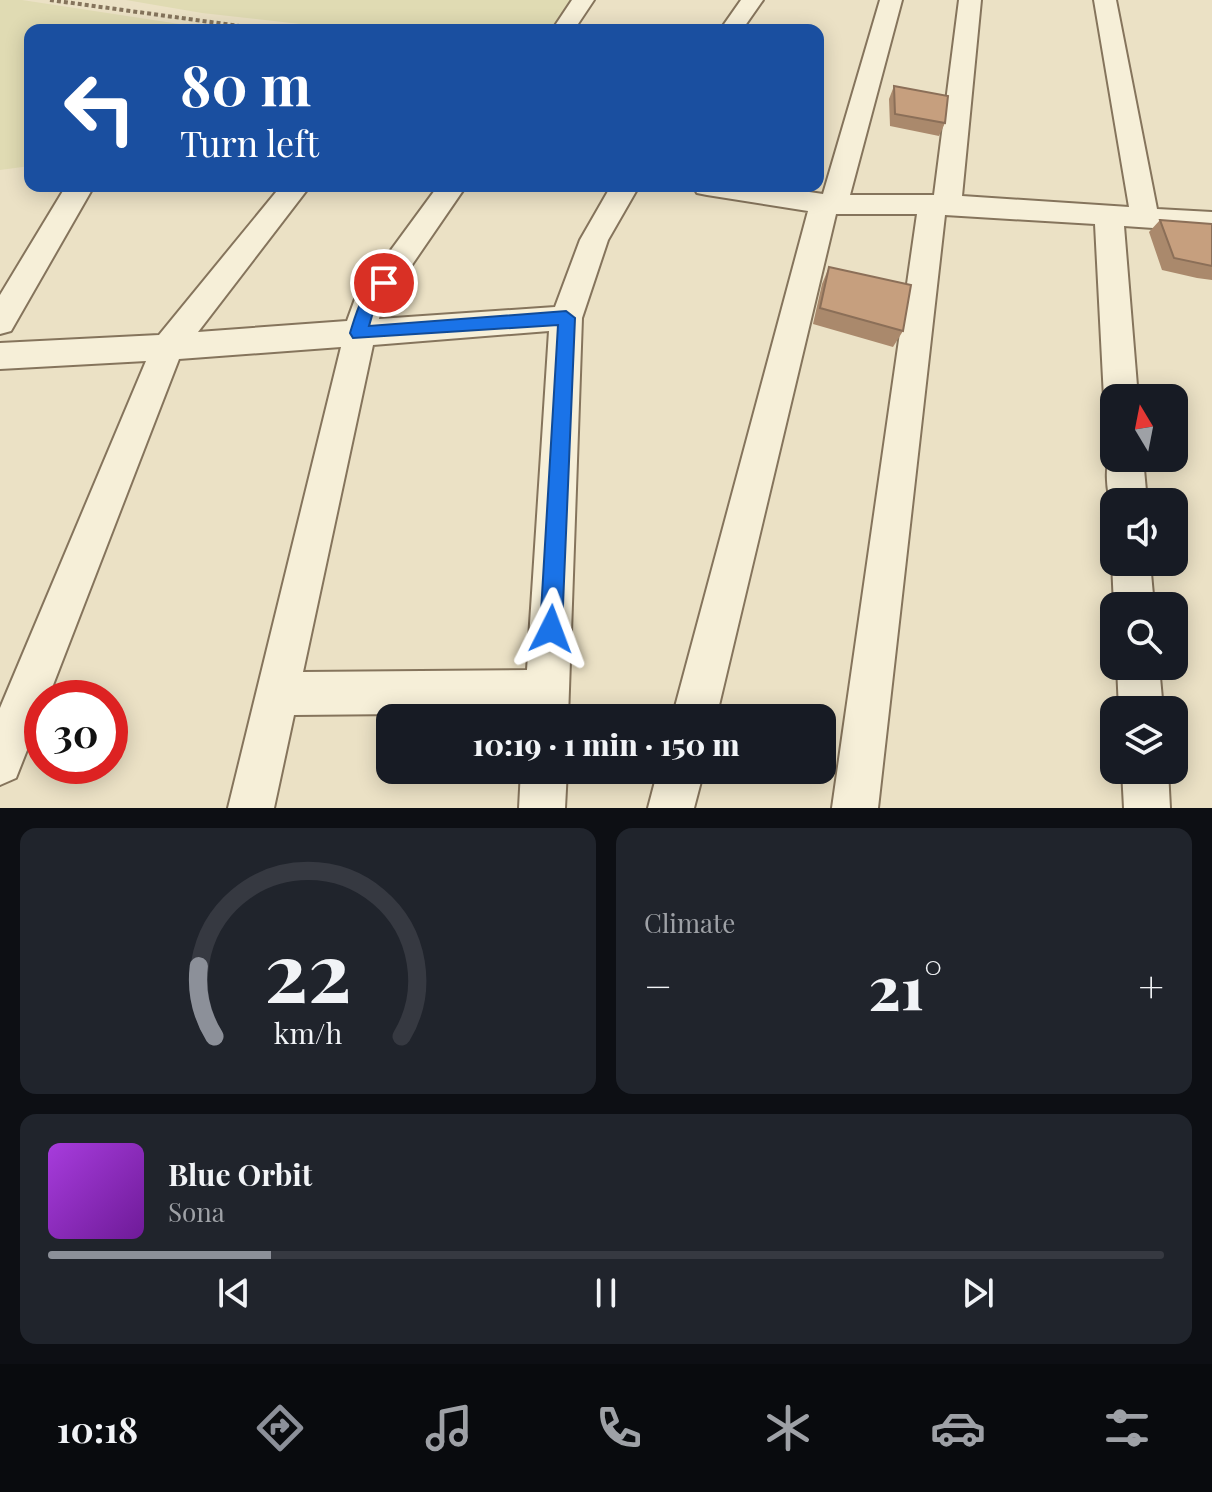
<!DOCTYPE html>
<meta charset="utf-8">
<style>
body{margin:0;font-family:"Playfair Display",serif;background:#20242c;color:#f1f3f6;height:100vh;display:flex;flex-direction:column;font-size:30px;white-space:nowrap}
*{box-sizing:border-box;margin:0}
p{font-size:26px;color:#9ea1a6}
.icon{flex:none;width:44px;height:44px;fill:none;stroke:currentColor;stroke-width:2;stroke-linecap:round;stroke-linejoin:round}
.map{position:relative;height:808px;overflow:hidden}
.panel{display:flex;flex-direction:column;gap:20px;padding:20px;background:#0d0f14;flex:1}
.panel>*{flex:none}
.hud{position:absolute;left:24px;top:24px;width:800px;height:168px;border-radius:16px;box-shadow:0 4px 20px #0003;background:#1a4fa0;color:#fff;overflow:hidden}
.needle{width:52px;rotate:350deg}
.controls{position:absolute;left:1100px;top:384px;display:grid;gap:16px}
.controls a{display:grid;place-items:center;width:88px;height:88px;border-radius:16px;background:#171b24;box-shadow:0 4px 20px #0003;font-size:40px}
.speed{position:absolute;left:24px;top:680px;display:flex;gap:16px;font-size:40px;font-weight:700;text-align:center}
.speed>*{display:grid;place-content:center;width:104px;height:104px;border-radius:50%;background:#171b24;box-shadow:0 4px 20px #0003;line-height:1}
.speed .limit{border:12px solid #d22;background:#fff;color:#111}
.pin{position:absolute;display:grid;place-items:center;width:68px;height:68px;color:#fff;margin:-34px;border:4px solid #fff;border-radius:50%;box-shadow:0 2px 8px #0007}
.me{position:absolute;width:88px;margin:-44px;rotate:3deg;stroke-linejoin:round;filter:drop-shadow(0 0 6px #0008)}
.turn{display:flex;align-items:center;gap:28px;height:168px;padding:0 24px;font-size:36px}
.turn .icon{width:104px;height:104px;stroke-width:2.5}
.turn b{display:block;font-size:56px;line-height:68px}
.big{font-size:60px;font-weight:800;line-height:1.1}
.panel .widget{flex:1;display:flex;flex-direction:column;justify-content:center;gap:12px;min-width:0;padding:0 28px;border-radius:16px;background:#20242c}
.panel .dial{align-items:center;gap:0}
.dial svg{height:208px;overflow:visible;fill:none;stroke:#363941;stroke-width:7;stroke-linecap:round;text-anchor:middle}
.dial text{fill:#f1f3f6;stroke:none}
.song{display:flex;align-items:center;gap:24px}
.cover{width:96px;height:96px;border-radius:12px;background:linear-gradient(135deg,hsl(280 70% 55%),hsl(280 70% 35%))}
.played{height:8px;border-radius:4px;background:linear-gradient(90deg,#8c9099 20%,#363941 20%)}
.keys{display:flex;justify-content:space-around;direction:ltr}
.heat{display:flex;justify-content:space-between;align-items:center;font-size:44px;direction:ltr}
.panel .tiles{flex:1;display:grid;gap:20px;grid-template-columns:1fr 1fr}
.widget:last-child{grid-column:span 2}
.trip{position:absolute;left:376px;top:704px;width:460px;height:80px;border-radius:16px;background:#171b24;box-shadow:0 4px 20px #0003;font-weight:800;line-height:80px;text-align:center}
.tabs{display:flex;height:128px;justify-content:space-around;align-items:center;background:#090b0e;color:#9ea1a6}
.tabs .icon{width:56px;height:56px}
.tabs .current{color:#8c9099}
.tabs b{font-size:36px;color:#f1f3f6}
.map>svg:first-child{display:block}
</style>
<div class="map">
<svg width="1212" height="808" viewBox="0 0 1212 808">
<rect width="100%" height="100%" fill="#ebe1c5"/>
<path fill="#e0dbb3" d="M 0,0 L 22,0 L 219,30 L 30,30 L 30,166 L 0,170 Z
M 126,0 L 585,0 L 571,17 L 539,30 L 353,30 L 202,13 Z"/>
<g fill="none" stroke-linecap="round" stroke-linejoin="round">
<defs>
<path id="minor" d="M 572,0 L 594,0 L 574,30 L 552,30 Z
M 741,0 L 763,0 L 742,30 L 720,30 Z
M 880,0 L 902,0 L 850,195 L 934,195 L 959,0 L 981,0 L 962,196 L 1129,207 L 1094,0 L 1116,0 L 1157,209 L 1212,212 L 1212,232 L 1124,226 L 1138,398 L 1114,398 L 1114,410 L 1109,408 L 1104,398 L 1095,224 L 945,215 L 878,808 L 832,808 L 917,214 L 836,214 L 716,718 L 672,718 L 808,211 L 707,195 L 697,193 L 693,186 L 768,186 L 823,194 Z
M 66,186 L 94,186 L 11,331 L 0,334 L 0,295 Z
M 281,186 L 310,186 L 198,332 L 347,321 L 355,299 L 438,186 L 466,186 L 381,310 L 379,319 L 555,307 L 580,240 L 611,186 L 639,186 L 608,240 L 582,318 L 568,718 L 524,718 L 524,713 L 294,715 L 274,808 L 228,808 L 341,347 L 179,359 L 48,698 L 42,698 L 42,712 L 16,778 L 0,785 L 0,708 L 146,361 L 0,369 L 0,343 L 159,335 ZM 549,331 L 527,670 L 303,672 L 373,345 Z
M 1114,446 L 1114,458 L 1143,458 L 1147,502 L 1114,502 L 1114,512 C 1106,494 1103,462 1114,446 Z
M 1114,556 L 1114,562 L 1150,562 L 1154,606 L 1114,606 L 1112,562 Z
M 1117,666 L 1159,666 L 1163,710 L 1119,710 Z
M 521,770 L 567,770 L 565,808 L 519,808 Z
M 658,770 L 704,770 L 694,808 L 648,808 Z
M 1122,770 L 1168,770 L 1170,808 L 1124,808 Z"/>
</defs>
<use href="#minor" stroke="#85745c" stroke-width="4"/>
<path stroke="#85745c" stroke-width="4" stroke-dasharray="4 3" stroke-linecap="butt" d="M 50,0 L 269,30"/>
<use href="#minor" fill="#f6efd8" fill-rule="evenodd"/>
</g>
<path fill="#aa896c" d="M 894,86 L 945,123 L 939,136 L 890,126 L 889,99 Z
M 1160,220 L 1212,224 L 1212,280 L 1197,278 L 1162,270 L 1149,232 Z
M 829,267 L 903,331 L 893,347 L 813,324 L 822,284 Z"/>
<path fill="#c69f7e" stroke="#8b6f58" stroke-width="2" d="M 894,86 L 948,96 L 945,123 L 895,114 Z
M 1160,220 L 1212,224 L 1212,266 L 1174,258 Z
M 829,267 L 911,285 L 903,331 L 820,308 Z"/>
<path fill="#1a73e8" stroke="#114b97" stroke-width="2" d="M 384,277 L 392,283 L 374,309 L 369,326 L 566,311 L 575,318 L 562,629 L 559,636 L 551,640 L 543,636 L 540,629 L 558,325 L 353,338 L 350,333 C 356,314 363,285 384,277 Z"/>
</svg>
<div class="controls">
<a><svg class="needle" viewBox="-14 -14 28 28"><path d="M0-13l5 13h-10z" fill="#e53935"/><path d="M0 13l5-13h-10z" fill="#9ea1a6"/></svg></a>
<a><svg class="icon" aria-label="sound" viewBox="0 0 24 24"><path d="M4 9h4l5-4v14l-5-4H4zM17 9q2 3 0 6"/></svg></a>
<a><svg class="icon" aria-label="search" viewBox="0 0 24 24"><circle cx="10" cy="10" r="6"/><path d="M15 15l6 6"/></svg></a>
<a><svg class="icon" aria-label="layers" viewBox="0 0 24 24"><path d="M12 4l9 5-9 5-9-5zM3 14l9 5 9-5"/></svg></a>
</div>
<div class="speed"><div class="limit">30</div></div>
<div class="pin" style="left:384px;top:283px;background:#d93025"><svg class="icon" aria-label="arrive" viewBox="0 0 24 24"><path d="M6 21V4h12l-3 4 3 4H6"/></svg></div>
<svg class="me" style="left:551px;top:629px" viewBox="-20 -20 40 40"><path d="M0-17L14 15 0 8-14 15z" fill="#1a73e8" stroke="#fff" stroke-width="4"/></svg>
<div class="trip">10:19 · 1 min · 150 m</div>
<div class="hud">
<div class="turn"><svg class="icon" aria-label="left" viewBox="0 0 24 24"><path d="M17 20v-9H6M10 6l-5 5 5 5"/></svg><div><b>80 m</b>Turn left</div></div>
</div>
</div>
<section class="panel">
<div class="tiles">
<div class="widget dial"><svg viewBox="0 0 100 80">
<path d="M14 69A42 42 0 1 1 86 69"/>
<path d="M14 69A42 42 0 0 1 8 42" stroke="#8c9099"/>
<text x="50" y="56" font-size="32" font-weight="700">22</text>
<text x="50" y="72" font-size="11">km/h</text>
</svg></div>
<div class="widget"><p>Climate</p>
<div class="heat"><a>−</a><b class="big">21°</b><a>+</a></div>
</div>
<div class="widget">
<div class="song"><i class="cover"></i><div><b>Blue Orbit</b><p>Sona</p></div></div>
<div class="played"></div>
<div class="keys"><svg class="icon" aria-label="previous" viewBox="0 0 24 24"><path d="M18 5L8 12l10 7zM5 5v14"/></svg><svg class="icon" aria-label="pause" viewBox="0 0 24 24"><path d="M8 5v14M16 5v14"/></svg><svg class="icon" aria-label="next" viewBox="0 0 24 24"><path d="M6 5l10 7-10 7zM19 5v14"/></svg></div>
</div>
</div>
</section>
<nav class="tabs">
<b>10:18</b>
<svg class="icon current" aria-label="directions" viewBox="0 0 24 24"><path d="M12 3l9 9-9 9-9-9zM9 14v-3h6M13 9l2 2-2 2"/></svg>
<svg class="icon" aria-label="music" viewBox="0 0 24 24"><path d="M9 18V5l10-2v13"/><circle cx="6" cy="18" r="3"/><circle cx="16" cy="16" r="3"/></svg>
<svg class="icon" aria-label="phone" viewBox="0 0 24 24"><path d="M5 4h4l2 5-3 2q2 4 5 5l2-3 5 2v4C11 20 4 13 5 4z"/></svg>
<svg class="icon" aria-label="climate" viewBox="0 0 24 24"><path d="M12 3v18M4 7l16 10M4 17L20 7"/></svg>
<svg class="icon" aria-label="car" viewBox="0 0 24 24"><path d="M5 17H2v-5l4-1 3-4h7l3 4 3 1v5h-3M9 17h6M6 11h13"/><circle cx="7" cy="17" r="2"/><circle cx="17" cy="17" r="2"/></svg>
<svg class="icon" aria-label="filters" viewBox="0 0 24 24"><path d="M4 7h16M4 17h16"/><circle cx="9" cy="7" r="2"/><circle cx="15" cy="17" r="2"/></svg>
</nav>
